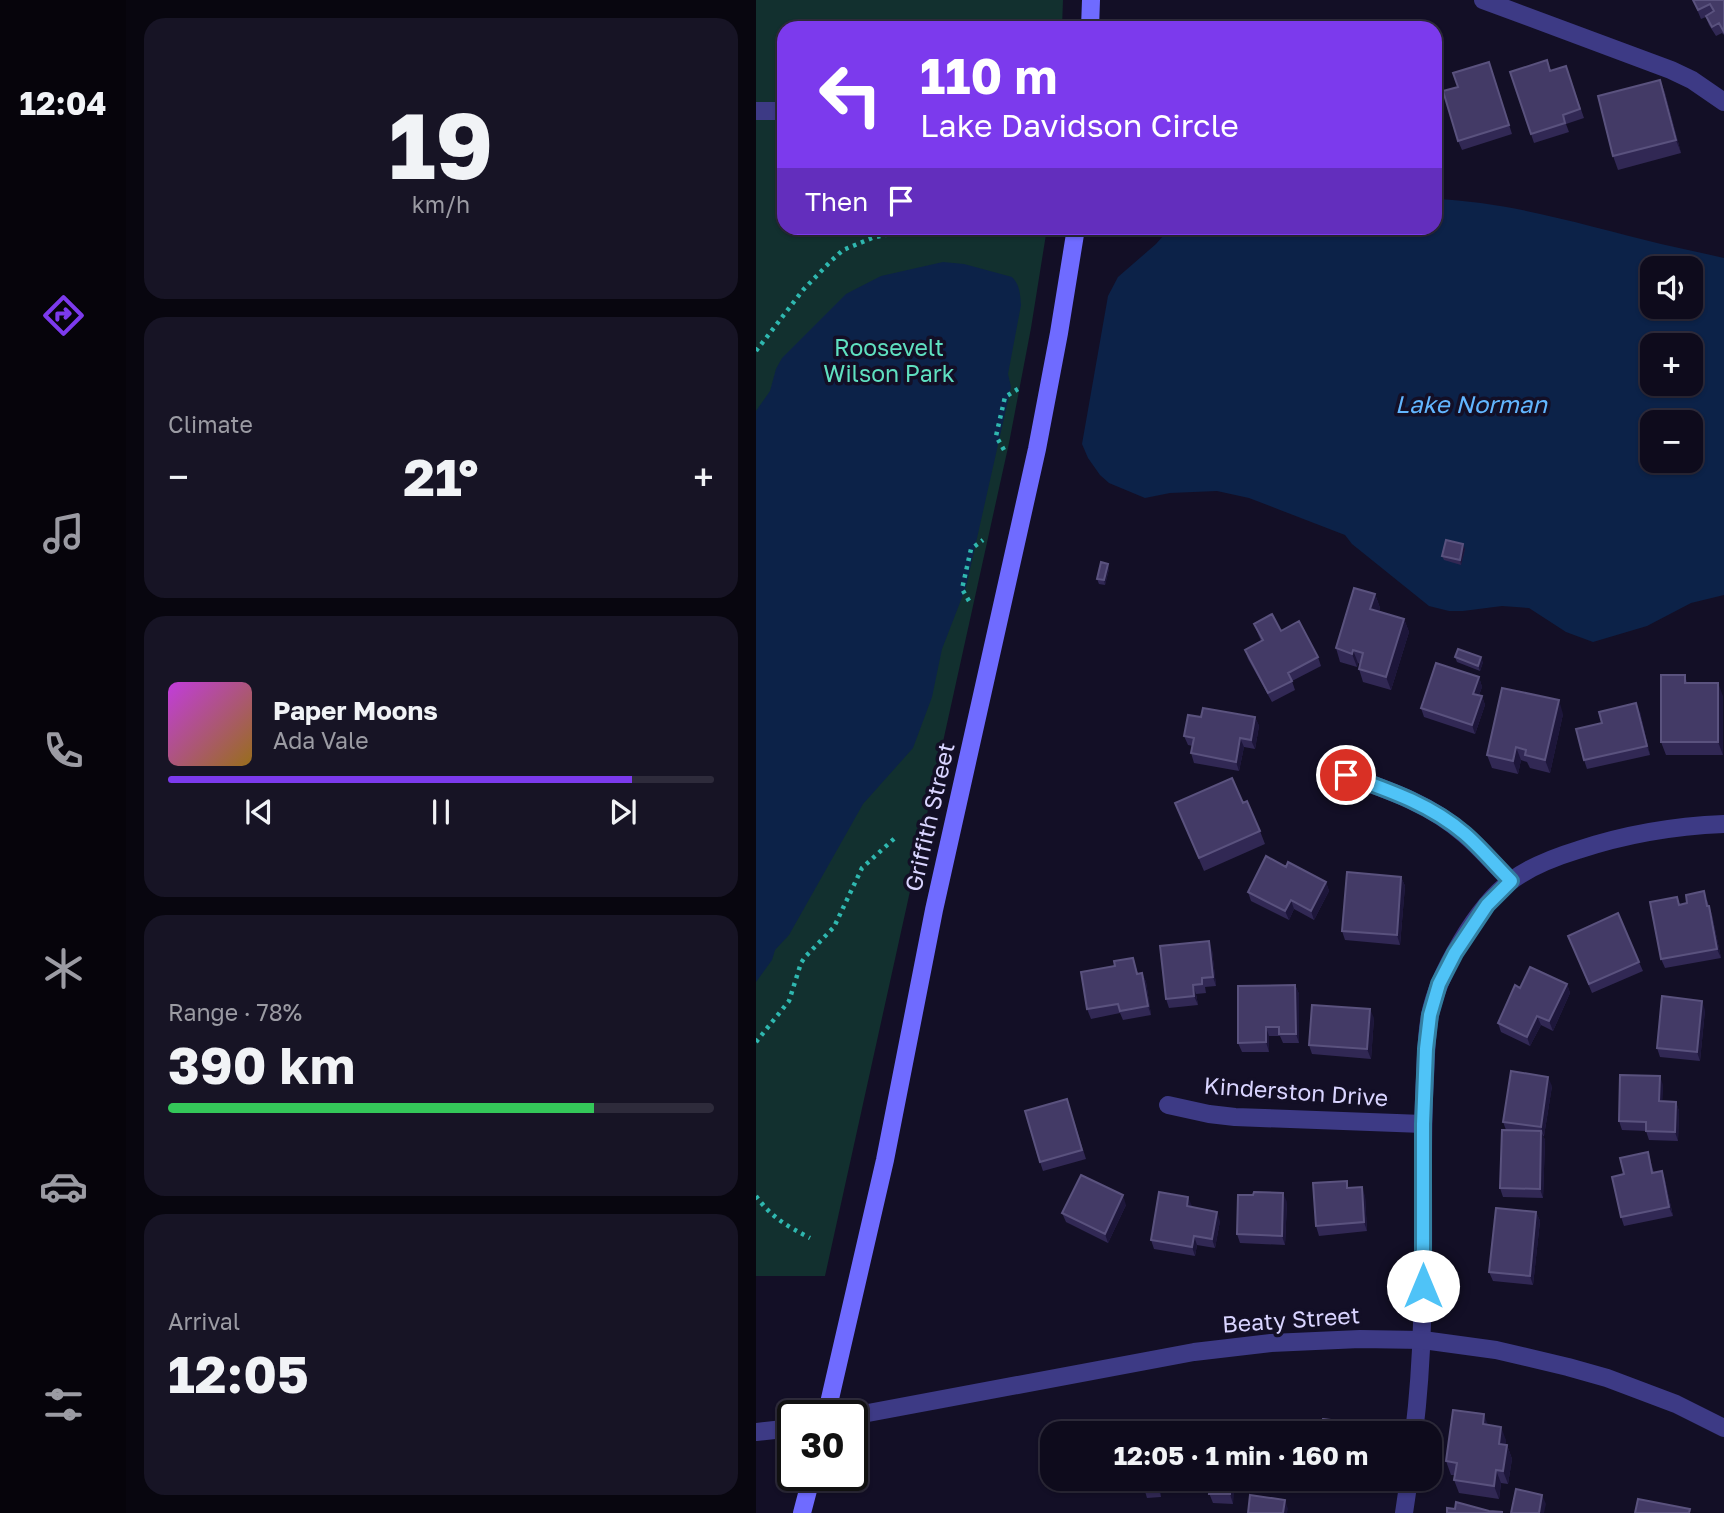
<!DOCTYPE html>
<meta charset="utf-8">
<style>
body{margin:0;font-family:"Golos Text",sans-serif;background:#171425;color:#f1f3f6;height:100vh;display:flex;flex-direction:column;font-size:26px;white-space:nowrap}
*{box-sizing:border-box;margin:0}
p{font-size:23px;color:#9b9ba3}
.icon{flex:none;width:38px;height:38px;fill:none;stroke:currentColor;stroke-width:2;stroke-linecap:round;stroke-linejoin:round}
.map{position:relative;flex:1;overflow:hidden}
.side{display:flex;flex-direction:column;gap:18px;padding:18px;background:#08060f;width:630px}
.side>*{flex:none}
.hud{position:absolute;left:21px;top:21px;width:665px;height:214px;border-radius:21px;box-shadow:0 2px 5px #0004,0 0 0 2px #2e2b3b;background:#7c3aed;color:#fff;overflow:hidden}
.tools{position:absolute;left:884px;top:256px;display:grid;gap:14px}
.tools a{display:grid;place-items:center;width:63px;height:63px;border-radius:14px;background:#0e0b1c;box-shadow:0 2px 5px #0004,0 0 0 2px #2e2b3b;font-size:35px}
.speed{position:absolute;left:21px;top:1400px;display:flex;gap:14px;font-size:35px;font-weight:700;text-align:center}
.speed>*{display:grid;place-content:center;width:91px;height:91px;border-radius:50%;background:#0e0b1c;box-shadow:0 2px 5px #0004,0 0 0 2px #2e2b3b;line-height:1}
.speed .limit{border:4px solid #111;border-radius:10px;background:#fff;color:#111}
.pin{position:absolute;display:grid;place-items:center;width:60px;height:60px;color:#fff;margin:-30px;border:4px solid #fff;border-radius:50%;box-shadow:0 2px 7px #0007}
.me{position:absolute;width:77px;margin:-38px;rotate:0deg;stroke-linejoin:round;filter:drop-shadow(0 0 5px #0008)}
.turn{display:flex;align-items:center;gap:24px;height:147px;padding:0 28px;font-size:32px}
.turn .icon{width:91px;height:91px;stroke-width:2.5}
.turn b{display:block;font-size:49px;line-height:60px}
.then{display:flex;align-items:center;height:66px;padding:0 28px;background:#0003;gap:14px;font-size:26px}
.big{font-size:52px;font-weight:700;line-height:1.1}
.side .widget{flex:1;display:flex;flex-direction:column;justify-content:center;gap:10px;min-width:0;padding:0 24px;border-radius:21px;background:#171425}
.side .dial{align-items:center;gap:0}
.dial b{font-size:91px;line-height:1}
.song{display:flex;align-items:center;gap:21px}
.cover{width:84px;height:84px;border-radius:10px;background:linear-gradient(135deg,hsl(290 70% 55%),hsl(40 70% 35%))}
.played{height:7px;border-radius:4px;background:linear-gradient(90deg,#7c3aed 85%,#2e2b3b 85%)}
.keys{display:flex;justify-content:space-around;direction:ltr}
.heat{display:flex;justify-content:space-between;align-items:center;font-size:38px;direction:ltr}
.charge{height:10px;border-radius:5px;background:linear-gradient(90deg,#34c759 78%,#2e2b3b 0)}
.trip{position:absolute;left:284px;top:1421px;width:402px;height:70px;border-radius:21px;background:#0e0b1c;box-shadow:0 2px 5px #0004,0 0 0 2px #2e2b3b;font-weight:700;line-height:70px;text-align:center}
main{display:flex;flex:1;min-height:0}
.tab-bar{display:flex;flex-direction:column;width:126px;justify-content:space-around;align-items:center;background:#06040b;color:#9b9ba3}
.tab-bar .icon{width:49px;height:49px}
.tab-bar .on{color:#7c3aed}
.tab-bar b{font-size:32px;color:#f1f3f6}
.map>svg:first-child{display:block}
</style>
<main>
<nav class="tab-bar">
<b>12:04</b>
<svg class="icon on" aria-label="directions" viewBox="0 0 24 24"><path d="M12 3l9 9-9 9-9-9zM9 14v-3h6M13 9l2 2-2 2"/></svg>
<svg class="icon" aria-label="music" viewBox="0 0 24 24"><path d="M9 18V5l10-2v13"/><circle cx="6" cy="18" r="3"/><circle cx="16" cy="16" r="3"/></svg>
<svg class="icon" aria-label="phone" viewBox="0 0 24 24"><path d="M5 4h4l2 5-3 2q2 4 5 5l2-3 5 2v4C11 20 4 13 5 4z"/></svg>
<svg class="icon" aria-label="climate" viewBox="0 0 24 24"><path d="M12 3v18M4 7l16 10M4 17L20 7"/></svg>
<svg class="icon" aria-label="car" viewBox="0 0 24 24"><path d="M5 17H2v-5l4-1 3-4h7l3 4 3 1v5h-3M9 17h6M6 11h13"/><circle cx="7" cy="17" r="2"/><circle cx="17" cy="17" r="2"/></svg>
<svg class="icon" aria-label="filters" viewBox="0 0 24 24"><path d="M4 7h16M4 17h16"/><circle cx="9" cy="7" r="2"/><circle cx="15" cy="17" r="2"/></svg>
</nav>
<section class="side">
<div class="widget dial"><b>19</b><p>km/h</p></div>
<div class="widget"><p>Climate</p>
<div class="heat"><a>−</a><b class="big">21°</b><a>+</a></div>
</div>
<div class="widget">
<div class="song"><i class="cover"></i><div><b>Paper Moons</b><p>Ada Vale</p></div></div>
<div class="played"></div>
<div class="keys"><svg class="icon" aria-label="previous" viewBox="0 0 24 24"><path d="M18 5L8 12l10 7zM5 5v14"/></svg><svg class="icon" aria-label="pause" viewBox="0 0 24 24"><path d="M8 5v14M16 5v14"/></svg><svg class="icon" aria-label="next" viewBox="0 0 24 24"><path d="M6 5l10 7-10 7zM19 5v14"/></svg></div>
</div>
<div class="widget"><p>Range · 78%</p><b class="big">390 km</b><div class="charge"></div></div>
<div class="widget"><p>Arrival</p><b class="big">12:05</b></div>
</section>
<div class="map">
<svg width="968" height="1513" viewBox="0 0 968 1513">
<rect width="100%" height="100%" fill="#130f26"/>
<path fill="#12302f" d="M 0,0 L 307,0 L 306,28 L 28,28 L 28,228 L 291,228 L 275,328 L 253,443 L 69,1276 L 0,1276 Z"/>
<path fill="#0c2248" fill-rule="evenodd" d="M 679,199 C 756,202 831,226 905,244 C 926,249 947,253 968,258 L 968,595 L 935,603 L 891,626 L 837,642 L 810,632 L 773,608 L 746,606 L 707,611 L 693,611 L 673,606 L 596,544 L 589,535 L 493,498 L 461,491 L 414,493 L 389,498 L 353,483 L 344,475 L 332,458 L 326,444 L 352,296 L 362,277 L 400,244 L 414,228 L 679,228 ZM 896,268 L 934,268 L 934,306 L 896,306 ZM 896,345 L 934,345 L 934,383 L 896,383 ZM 896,422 L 934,422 L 934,460 L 896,460 Z
M 187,262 L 208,264 L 256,277 C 264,285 264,294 265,305 L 252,374 L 255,387 L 210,587 L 186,649 L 176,697 L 157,748 L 107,804 L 33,935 L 19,950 L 16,960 L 0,982 L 0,411 L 14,391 L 20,369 L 26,358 L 90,294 L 125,276 Z"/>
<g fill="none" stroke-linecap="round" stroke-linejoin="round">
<path stroke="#2fb8b0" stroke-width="4.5" stroke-dasharray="3.5 5" stroke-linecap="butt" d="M 0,351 L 47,290 L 76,260 L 87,250 L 116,238 L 160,228
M 248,450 L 240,436 L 249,397 L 262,389
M 213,601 L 206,589 L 215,549 L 227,540
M 0,1042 L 33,1001 L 45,963 L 49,957 L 78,927 L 106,868 L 140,837
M 0,1196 C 16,1218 31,1226 54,1238"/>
<path stroke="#3d3a85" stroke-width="18" d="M 727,0 L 915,70 L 936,80 L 968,102
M 0,111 L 28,111
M 590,775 C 632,790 674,804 708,834 C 725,848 739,866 755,881
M 412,1105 L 453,1114 L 479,1117 L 667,1124
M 0,1432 L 37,1428
M 658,1433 C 669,1345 667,1257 667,1169 C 667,1138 667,1109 669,1078 C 670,1057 670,1036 674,1015 C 682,974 721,906 755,881 C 775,866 799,857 822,850 C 870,834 918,826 968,824
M 648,1513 L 653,1479"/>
<path stroke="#3d3a85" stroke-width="18" d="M 96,1416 L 438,1352 L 515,1343 L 604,1339 L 667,1340 L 740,1350 L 812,1367 L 851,1378 L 920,1404 L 968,1428"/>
<path stroke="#6f6bff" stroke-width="18" d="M 334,28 L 335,0
M 70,1416 L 129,1160 L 178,910 L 281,449 L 303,333 L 320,228
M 46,1513 L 56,1475"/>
</g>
<path fill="#312854" d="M 937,0 L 968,0 L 968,35 L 966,33 L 960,36 L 953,25 L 950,17 L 945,19 Z
M 810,66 L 828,118 L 810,124 L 813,132 L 778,143 L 754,72 L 795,71 Z
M 736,71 L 756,134 L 706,150 L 702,141 L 702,87 Z
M 904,80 L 909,93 L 925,153 L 862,170 L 857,156 Z
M 709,549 L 705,565 L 688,560 L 686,556 Z
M 353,569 L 349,585 L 343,584 L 341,579 Z
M 619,594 L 624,608 L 623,611 L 648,619 L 653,632 L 635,690 L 607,682 L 603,669 L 604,664 L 602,663 L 601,667 L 584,662 L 580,648 Z
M 498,624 L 525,631 L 562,657 L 565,666 L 536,681 L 539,690 L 516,702 L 492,659 L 489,650 L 505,641 Z
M 699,657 L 727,662 L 724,671 L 701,662 Z
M 929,675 L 931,683 L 967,696 L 967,755 L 910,755 L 905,742 Z
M 723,677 L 726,687 L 723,695 L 726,696 L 729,705 L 719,734 L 668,717 L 665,708 Z
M 884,712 L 894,755 L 831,769 L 828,760 L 846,723 Z
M 807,714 L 794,773 L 774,768 L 771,762 L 765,760 L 762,774 L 736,768 L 731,755 Z
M 445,717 L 499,717 L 503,726 L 499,749 L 488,747 L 483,771 L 438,763 L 435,753 L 437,746 L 432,745 L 428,736 Z
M 419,803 L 487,803 L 504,831 L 509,844 L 448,871 Z
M 530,867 L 570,882 L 573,891 L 558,920 L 538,909 L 533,920 L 495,901 L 492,892 Z
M 645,877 L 649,886 L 644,945 L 589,940 L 586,931 Z
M 951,900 L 956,915 L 965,958 L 909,968 L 905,959 L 924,905 Z
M 812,936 L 883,962 L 887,971 L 836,993 Z
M 456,950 L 460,986 L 449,987 L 450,993 L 440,994 L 442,1005 L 413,1008 L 410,999 Z
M 377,958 L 382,974 L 386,973 L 390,982 L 395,1015 L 367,1020 L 364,1013 L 335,1019 L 331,1009 L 359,966 Z
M 811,984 L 814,993 L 797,1031 L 785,1025 L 774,1046 L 745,1032 L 742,1023 L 764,988 Z
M 539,985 L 543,994 L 543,1043 L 527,1043 L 524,1036 L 513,1036 L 513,1052 L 486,1052 L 482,1043 Z
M 949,1010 L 944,1061 L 904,1057 L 901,1048 Z
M 618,1018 L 615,1059 L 556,1054 L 553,1045 Z
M 907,1085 L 906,1101 L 920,1102 L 923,1111 L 922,1141 L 893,1140 L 890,1131 L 866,1130 L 863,1121 Z
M 796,1086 L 788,1136 L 787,1136 L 789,1140 L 787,1198 L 747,1197 L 744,1188 L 750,1130 L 747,1122 Z
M 311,1099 L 330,1159 L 287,1171 L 284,1162 Z
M 892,1152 L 898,1173 L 906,1171 L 909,1180 L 917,1216 L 868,1226 L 865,1217 Z
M 593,1188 L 609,1196 L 611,1231 L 563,1236 L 560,1226 Z
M 432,1197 L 435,1207 L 464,1221 L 459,1248 L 441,1245 L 439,1256 L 398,1249 L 395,1240 Z
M 531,1202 L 529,1245 L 484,1243 L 481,1234 Z
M 370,1205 L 352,1243 L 310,1222 L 306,1213 Z
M 780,1212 L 784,1221 L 777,1285 L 737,1281 L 733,1272 Z
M 732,1425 L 750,1440 L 749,1445 L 751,1445 L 756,1459 L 752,1484 L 745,1483 L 743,1499 L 703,1493 L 698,1480 L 699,1475 L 695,1475 L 690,1461 Z
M 367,1479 L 414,1479 L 414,1483 L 405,1484 L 405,1497 L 391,1498 L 387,1485 L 370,1486 Z
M 433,1479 L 478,1479 L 477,1504 L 457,1503 L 453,1493 L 437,1492 L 433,1483 Z"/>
<path fill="#1d163a" d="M 904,80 L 909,93 L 925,153 L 920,140 Z
M 707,544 L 709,549 L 705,565 L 704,560 Z
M 352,564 L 353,569 L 349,585 L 348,580 Z
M 619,594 L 624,608 L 619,622 L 614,609 Z
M 648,619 L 653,632 L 635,690 L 630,677 Z
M 597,650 L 602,663 L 601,667 L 596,654 Z
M 725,657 L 727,662 L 724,671 L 722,666 Z
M 723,677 L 726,687 L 720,703 L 717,694 Z
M 962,683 L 967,696 L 967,755 L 962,742 Z
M 726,696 L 729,705 L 719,734 L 716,725 Z
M 803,700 L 807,714 L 794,773 L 789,760 Z
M 880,703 L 884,712 L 894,755 L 891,746 Z
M 499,717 L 503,726 L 499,749 L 495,740 Z
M 484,738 L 488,747 L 483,771 L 480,762 Z
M 760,747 L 765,760 L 762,774 L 757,761 Z
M 645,877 L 649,886 L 644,945 L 641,935 Z
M 570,882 L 573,891 L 558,920 L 555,911 Z
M 535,900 L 538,909 L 533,920 L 529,911 Z
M 953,906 L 956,915 L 965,958 L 961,949 Z
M 453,941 L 456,950 L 460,986 L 457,977 Z
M 386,973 L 390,982 L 395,1015 L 392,1006 Z
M 811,984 L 814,993 L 797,1031 L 793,1021 Z
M 437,985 L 440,994 L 442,1005 L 438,996 Z
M 539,985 L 543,994 L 543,1043 L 540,1034 Z
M 946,1001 L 949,1010 L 944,1061 L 941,1052 Z
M 614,1009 L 618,1018 L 615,1059 L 611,1049 Z
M 781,1016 L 785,1025 L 774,1046 L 771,1037 Z
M 510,1027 L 513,1036 L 513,1052 L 510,1042 Z
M 904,1076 L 907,1085 L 906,1110 L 903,1101 Z
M 792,1077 L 796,1086 L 788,1136 L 785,1127 Z
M 920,1102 L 923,1111 L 922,1141 L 919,1132 Z
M 785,1131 L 789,1140 L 787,1198 L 784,1189 Z
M 906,1171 L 909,1180 L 917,1216 L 913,1207 Z
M 606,1187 L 609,1196 L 611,1231 L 608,1222 Z
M 527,1193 L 531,1202 L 529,1245 L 526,1236 Z
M 367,1195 L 370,1205 L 352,1243 L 349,1234 Z
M 432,1197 L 436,1206 L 434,1215 L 431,1206 Z
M 461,1212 L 464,1221 L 459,1248 L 456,1239 Z
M 780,1212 L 784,1221 L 777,1285 L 774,1276 Z
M 438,1236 L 441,1245 L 439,1256 L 436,1247 Z
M 728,1414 L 733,1428 L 727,1424 Z
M 745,1427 L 750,1440 L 748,1457 L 743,1444 Z
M 751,1445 L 756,1459 L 752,1484 L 747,1471 Z
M 740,1470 L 745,1483 L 743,1499 L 738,1486 Z
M 402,1479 L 403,1479 L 405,1484 L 405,1497 L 402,1487 Z
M 474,1479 L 478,1479 L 477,1504 L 474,1494 Z
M 786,1495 L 790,1504 L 788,1513 L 783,1513 Z
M 529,1500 L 532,1509 L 531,1513 L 527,1513 Z"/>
<path fill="#433a66" stroke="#5a527e" stroke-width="2" d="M 937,0 L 968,0 L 968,32 L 963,23 L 956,27 L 950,16 L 958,11 L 954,4 L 942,10 Z
M 791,60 L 794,71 L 810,66 L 824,109 L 807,115 L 809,123 L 775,134 L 754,72 Z
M 733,62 L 753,125 L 702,141 L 687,91 L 702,87 L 697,73 Z
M 904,80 L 920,140 L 857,156 L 842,96 Z
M 690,540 L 707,544 L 704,560 L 686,556 Z
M 345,562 L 352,564 L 348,580 L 341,579 Z
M 598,588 L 619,594 L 614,609 L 648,619 L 630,677 L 603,669 L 607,653 L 597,650 L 596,654 L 580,648 Z
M 516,614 L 525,631 L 543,621 L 562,657 L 532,673 L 536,681 L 512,693 L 489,650 L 507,640 L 498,624 Z
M 702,649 L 725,657 L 722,666 L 699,657 Z
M 680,663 L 723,677 L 717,694 L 726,696 L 716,725 L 665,708 Z
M 905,675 L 929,675 L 929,683 L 962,683 L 962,742 L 905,742 Z
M 746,688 L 803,700 L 789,760 L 769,755 L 770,750 L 760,747 L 757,761 L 731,755 Z
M 880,703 L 891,746 L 828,760 L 820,729 L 846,723 L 843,712 Z
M 447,708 L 499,717 L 495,740 L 484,738 L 480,762 L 435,753 L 438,738 L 428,736 L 432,715 L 445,717 Z
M 476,778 L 487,803 L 491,801 L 504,831 L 443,858 L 419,803 Z
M 510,856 L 530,867 L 532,862 L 570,882 L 555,911 L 535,900 L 529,911 L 492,892 Z
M 591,872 L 645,877 L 641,935 L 586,931 Z
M 948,891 L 951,906 L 953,906 L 961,949 L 905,959 L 894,902 L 921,897 L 923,905 L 931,903 L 930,895 Z
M 862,913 L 883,962 L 833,984 L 812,936 Z
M 453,941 L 457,977 L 446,978 L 446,984 L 437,985 L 438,996 L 410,999 L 404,946 Z
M 377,958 L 381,974 L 386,973 L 392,1006 L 364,1011 L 362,1004 L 331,1009 L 325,972 L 359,966 L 358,961 Z
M 774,967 L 811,984 L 793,1021 L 781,1016 L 771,1037 L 742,1023 L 759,985 L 764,988 Z
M 539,985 L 540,1034 L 523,1034 L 523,1027 L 510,1027 L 510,1042 L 482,1043 L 482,986 Z
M 906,996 L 946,1001 L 941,1052 L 901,1048 Z
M 556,1005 L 614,1009 L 611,1049 L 553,1045 Z
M 755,1071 L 792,1077 L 785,1127 L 747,1122 Z
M 864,1075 L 904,1076 L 903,1101 L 920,1102 L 919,1132 L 890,1131 L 890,1122 L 863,1121 Z
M 311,1099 L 326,1150 L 284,1162 L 269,1111 Z
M 746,1130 L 785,1131 L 784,1189 L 744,1188 Z
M 892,1152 L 896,1173 L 906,1171 L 913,1207 L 865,1217 L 856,1177 L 868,1174 L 864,1158 Z
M 325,1175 L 367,1195 L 349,1234 L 306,1213 Z
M 591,1181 L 591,1188 L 606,1187 L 608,1222 L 560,1226 L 557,1183 Z
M 403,1192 L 432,1197 L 431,1206 L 461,1212 L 456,1239 L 438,1236 L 436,1247 L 395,1240 Z
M 498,1192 L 527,1193 L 526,1236 L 481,1234 L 482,1195 L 497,1195 Z
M 740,1208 L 780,1212 L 774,1276 L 733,1272 Z
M 697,1410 L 728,1414 L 727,1424 L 745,1427 L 743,1444 L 751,1445 L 747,1471 L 740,1470 L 738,1486 L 698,1480 L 701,1463 L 690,1461 Z
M 567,1419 L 616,1425 L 615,1433 L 557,1433 L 557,1430 L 565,1431 Z
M 387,1479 L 402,1479 L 402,1487 L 388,1489 Z
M 433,1479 L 474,1479 L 474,1494 L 453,1494 L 454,1484 L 433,1483 Z
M 760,1489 L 786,1495 L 783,1513 L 755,1513 Z
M 494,1495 L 529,1500 L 527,1513 L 492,1513 Z
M 882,1499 L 934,1509 L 933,1513 L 879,1513 Z
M 700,1502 L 733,1511 L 746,1512 L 746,1513 L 691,1513 L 691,1508 L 699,1509 Z"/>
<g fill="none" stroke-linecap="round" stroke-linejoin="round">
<defs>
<path id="route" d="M 590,775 C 632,790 674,804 709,834 C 725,848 740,866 755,881 L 731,905 L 699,953 L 683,984 L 674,1015 L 670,1049 L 667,1124 L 667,1286"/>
</defs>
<use href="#route" stroke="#337fa1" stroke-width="18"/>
<use href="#route" stroke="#4fc3f7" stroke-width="12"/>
</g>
<g text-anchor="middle" stroke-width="7" stroke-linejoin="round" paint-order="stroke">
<g font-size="23" fill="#5fe0c0" stroke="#130f26">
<text x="133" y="356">Roosevelt<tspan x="133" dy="26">Wilson Park</tspan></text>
</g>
<g font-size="23" fill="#d9d4ff" stroke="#130f26">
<text transform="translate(174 817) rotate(-77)" y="8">Griffith Street</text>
<text transform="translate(540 1092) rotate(4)" y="8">Kinderston Drive</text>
<text transform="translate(535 1320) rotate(-4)" y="8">Beaty Street</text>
</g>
<g font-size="24" font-style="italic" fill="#62b6ff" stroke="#130f26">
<text x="715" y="413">Lake Norman</text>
</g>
</g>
</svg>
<div class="tools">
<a><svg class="icon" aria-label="sound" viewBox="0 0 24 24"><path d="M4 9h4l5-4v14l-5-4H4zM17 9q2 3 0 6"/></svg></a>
<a>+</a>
<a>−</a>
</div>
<div class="speed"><div class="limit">30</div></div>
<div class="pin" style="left:590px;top:775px;background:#d93025"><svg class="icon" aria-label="arrive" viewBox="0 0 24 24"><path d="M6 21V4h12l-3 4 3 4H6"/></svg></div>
<svg class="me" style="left:667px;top:1286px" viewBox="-20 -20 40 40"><circle r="19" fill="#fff"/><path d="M0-13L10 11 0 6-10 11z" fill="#4fc3f7"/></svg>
<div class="trip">12:05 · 1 min · 160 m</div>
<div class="hud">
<div class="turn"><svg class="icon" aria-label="left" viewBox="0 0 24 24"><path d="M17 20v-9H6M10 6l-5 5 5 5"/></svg><div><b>110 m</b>Lake Davidson Circle</div></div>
<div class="then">Then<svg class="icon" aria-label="arrive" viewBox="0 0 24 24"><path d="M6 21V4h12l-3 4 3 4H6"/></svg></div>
</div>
</div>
</main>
